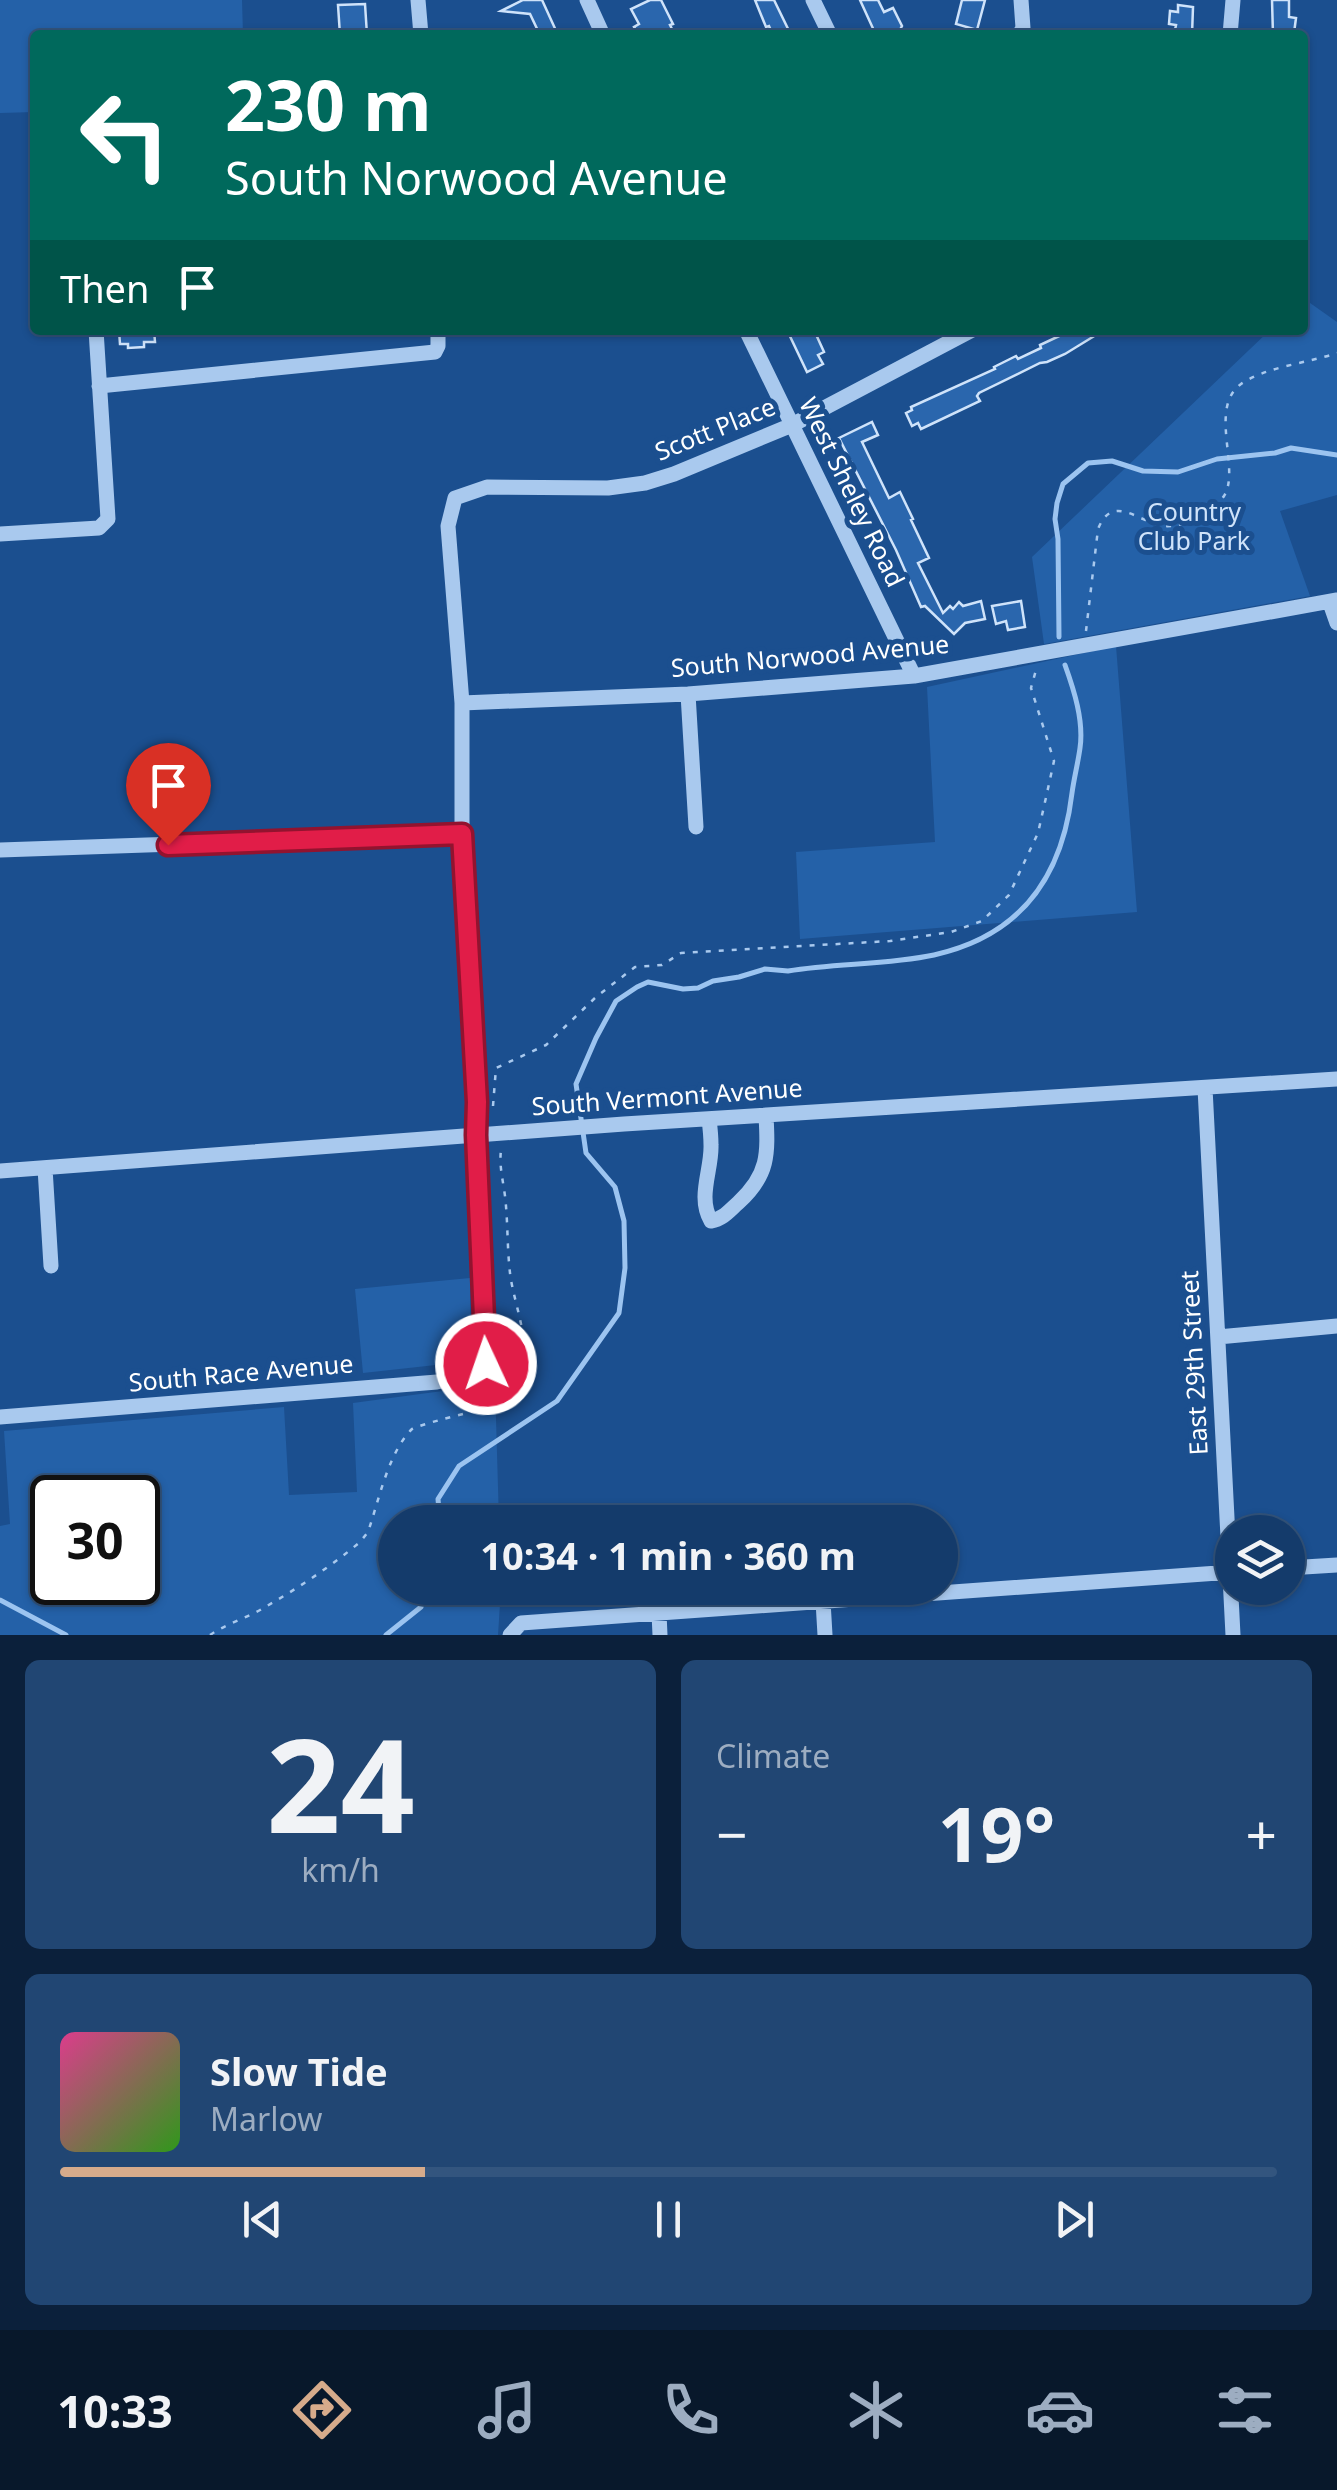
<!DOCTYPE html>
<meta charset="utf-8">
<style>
body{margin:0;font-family:"Noto Sans",sans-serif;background:#214673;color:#f1f3f6;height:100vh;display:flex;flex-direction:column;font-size:38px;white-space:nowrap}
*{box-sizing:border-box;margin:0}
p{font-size:32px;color:#9dadc1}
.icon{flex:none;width:55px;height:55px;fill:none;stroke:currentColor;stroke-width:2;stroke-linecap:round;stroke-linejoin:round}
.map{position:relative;height:1635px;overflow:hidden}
.panel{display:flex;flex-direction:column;gap:25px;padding:25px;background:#0b203b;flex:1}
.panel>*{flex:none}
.guide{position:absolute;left:30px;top:30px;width:1278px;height:305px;border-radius:10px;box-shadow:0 2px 8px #0004,0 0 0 2px #33557e;background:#00695c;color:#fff;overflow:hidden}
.fabs{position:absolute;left:1215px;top:1515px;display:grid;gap:20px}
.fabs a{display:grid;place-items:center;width:90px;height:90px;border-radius:50%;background:#143b6b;box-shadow:0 2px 8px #0004,0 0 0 2px #33557e;font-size:50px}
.speed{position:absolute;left:30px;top:1475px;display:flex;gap:20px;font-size:50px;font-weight:700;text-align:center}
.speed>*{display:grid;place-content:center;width:130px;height:130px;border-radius:50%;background:#143b6b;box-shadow:0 2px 8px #0004,0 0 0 2px #33557e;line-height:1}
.speed .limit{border:5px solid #111;border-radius:15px;background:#fff;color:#111}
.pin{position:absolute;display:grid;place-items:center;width:85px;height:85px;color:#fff;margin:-102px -42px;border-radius:50% 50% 50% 0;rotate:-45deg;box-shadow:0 0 10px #0007}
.pin .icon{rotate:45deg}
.me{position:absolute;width:110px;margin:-55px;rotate:357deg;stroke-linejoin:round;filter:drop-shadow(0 0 8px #0008)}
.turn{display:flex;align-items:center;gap:35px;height:210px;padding:0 30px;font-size:45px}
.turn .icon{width:130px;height:130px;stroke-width:2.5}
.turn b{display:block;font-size:70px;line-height:85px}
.then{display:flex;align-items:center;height:95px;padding:0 30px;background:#0003;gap:20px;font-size:38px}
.big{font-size:75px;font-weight:700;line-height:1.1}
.panel .tile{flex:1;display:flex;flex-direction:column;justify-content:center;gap:15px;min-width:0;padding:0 35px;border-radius:15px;background:#214673}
.panel .dial{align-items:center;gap:0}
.dial b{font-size:130px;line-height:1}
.song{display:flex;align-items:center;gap:30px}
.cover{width:120px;height:120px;border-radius:15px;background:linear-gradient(135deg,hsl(330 70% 55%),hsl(110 70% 35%))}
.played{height:10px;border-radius:5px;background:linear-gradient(90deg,#d6ab8b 30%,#33557e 30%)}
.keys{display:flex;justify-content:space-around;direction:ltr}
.heat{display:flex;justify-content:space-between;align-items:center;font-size:55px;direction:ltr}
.panel .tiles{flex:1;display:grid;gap:25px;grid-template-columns:1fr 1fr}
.tile:last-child{grid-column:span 2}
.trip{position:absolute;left:378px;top:1505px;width:580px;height:100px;border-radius:50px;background:#143b6b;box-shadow:0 2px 8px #0004,0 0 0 2px #33557e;font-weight:700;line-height:100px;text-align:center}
.tab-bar{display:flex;height:160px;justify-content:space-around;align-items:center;background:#08182b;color:#9dadc1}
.tab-bar .icon{width:70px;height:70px}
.tab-bar .current{color:#d6ab8b}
.tab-bar b{font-size:45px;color:#f1f3f6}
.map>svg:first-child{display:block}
</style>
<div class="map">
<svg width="1337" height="1635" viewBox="0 0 1337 1635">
<rect width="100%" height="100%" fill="#1b4f8f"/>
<path fill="#2461a8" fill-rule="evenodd" d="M 0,0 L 242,0 L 243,35 L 35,35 L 35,112 L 0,113 Z
M 1303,298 L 1337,322 L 1337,495 L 1280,511 L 1310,596 L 1044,644 L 1032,557 L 1270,330 L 1302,330 Z
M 1116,646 L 1137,912 L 800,939 L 796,852 L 935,842 L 927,687 Z
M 470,1278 L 471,1349 L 463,1362 L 363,1373 L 355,1289 Z
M 495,1384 L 499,1522 L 395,1522 L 395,1588 L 501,1588 L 498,1635 L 0,1635 L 0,1526 L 10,1524 L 4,1431 L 284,1407 L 289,1495 L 357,1492 L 353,1403 ZM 52,1498 L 138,1498 L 138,1582 L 52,1582 Z"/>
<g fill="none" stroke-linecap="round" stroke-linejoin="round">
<path stroke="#9cc4f0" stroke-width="5" d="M 1059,637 L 1058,539 L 1055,519 L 1057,503 L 1063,484 L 1088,463 L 1112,461 L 1143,471 L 1178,472 L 1217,459 L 1275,453 L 1291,448 L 1337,455
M 440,1522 L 438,1499 L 459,1466 L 557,1401 L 619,1313 L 625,1268 L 624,1221 L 615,1187 L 586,1153 L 576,1084 L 596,1038 L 616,1001 L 637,987 L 648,982 L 683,989 L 698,988 L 713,981 L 739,977 L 765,969 L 788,971 C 836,963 887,965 934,955 C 1020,936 1062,878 1072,793 C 1074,778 1078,763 1080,748 C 1084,721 1074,690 1065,665
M 0,1600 L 66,1635
M 386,1635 L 421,1607 L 427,1588"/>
</g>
<path fill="#2a66ad" stroke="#cfe3fa" stroke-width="2.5" d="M 523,0 L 542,0 L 558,35 L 540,35 L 530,14 L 501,11 Z
M 650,0 L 661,0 L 673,24 L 670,25 L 675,35 L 639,35 L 634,27 L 639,24 L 631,9 Z
M 755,0 L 774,0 L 791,35 L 773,35 L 769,26 L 766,27 Z
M 860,0 L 878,0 L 884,12 L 893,8 L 902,26 L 897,35 L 876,35 Z
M 962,0 L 985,0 L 977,30 L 956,24 Z
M 1272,0 L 1289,0 L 1289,17 L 1296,18 L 1294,33 L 1273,35 Z
M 365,4 L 367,35 L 340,35 L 338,5 Z
M 1178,5 L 1193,7 L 1192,35 L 1174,35 L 1176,25 L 1169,24 L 1170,11 L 1178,12 Z
M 119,330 L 154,330 L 155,342 L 144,342 L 144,347 L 128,348 L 128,344 L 120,344 Z
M 787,330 L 814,330 L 824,352 L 818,355 L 823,364 L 807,372 Z
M 1072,330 L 1104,330 L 1065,354 L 1047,362 L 1040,363 L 979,393 L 977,396 L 980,401 L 921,429 L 918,423 L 912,426 L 906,413 L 912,410 L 911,407 L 995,369 L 994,367 L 1016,356 L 1018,359 L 1041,348 L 1040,345 Z
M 872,422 L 878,435 L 862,442 L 889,498 L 900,492 L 913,519 L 911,520 L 929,558 L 918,563 L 943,613 L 950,606 L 953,609 L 959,602 L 963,606 L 981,601 L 985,619 L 965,623 L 954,634 L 925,606 L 921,607 L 896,550 L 839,438 Z
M 1021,601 L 1025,627 L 1008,630 L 1006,621 L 996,624 L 992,606 Z"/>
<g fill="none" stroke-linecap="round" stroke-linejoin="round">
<path stroke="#a9c9ee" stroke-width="2.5" stroke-dasharray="5 8" stroke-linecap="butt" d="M 1086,631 L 1098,529 C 1113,492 1139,523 1164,526 C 1177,527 1189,522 1200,516 C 1208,511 1219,504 1224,496 C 1241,469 1208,408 1241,384 C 1265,367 1308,363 1337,353
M 493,1106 L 496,1068 L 546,1045 L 596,997 L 635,967 L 662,965 L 681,953 L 890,941 L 951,932 L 982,921 L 1009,895 L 1038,833 L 1047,793 L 1054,761 L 1031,688 L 1036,670
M 210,1635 C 226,1624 244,1619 260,1610 C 295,1590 329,1568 360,1542 L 368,1532 C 379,1500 388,1453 412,1429 C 437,1418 490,1411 507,1397 C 543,1369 514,1309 510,1273 C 507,1247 508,1222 505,1196 C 503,1180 499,1166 501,1150"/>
<path stroke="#a9c9ee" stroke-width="15" d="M 418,0 L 421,35
M 587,0 L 603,35
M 813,0 L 830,35
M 1019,35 L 1023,28 L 1021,0
M 1230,35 L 1233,0
M 746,330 L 914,676
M 99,386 L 435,352 L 438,346 L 438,330
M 0,534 L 99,528 L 108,519 L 96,330
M 1330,603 L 1337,623
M 688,694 L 696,827
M 462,703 L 688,694 L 914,676 L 1337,600
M 0,850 L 462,834
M 1205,1088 L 1233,1635
M 709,1119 C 710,1127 711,1136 711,1145 C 712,1170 697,1197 711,1221 C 723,1219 729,1211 738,1203 C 769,1175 768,1154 766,1115
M 45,1168 L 51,1266
M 0,1171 L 624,1124 L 1337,1079
M 1218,1337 L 1337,1326
M 0,1417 L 437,1382 L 480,1374 L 486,1364 L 476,1135 L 477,1101 L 462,834 L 462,703 L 448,526 L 455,498 L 487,487 L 608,488 L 645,483 L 674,474 L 792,425 L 972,330
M 1288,1568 L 1337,1565
M 823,1601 L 825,1635
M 659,1613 L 660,1635
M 510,1635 L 521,1623 L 1232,1572"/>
</g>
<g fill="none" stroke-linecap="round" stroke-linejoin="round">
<defs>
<path id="route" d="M 168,845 L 462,834 L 477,1102 L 476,1135 L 486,1364"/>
</defs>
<use href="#route" stroke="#92132f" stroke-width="25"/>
<use href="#route" stroke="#e11d48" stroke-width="18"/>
</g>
<g text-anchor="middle" stroke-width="10" stroke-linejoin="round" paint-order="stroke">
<g font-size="25" fill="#fff" stroke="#1b4f8f">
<text transform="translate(715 429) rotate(-22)" y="9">Scott Place</text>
<text transform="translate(852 492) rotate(64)" y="9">West Sheley Road</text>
<text transform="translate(810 656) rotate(-5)" y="9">South Norwood Avenue</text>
<text transform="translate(667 1097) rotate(-4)" y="9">South Vermont Avenue</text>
<text transform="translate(1194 1363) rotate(-93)" y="9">East 29th Street</text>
<text transform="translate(241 1373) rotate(-5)" y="9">South Race Avenue</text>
</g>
<g font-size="25" fill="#cfe3fa" stroke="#1b4f8f">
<text x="1194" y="521">Country<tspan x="1194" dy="29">Club Park</tspan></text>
</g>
</g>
</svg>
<div class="fabs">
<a><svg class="icon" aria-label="layers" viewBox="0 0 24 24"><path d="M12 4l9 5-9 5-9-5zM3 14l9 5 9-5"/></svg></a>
</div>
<div class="speed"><div class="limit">30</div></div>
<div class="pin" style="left:168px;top:845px;background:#d93025"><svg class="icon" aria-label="arrive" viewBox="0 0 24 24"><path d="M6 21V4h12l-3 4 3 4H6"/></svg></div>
<svg class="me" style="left:486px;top:1364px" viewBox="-20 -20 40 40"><circle r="17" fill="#e11d48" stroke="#fff" stroke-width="3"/><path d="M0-11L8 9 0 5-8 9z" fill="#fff"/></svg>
<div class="trip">10:34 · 1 min · 360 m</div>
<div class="guide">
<div class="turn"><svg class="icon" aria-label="left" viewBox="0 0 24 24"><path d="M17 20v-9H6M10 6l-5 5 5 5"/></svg><div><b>230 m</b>South Norwood Avenue</div></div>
<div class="then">Then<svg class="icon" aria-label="arrive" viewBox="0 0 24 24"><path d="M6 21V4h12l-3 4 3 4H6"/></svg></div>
</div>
</div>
<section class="panel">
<div class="tiles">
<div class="tile dial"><b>24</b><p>km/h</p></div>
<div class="tile"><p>Climate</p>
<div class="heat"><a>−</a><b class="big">19°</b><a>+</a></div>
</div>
<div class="tile">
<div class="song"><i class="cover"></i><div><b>Slow Tide</b><p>Marlow</p></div></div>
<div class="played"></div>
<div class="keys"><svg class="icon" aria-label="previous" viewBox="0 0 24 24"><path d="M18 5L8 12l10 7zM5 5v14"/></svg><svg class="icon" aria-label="pause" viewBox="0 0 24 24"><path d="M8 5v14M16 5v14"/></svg><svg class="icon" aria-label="next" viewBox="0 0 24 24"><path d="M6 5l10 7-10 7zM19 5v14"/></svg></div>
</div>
</div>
</section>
<nav class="tab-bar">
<b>10:33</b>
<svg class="icon current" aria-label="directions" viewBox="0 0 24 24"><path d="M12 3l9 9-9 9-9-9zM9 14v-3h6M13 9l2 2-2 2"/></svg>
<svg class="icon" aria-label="music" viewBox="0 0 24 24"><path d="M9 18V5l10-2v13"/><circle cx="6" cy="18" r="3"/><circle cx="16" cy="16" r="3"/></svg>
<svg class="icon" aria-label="phone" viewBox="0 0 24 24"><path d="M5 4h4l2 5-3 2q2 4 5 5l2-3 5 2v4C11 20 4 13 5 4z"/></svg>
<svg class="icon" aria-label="climate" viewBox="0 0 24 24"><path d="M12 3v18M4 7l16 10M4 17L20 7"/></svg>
<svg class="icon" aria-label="car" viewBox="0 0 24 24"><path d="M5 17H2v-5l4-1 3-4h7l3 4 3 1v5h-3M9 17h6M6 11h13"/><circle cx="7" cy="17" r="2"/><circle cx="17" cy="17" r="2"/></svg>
<svg class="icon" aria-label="filters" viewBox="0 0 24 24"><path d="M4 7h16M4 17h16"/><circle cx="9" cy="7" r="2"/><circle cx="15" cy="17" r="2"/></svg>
</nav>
